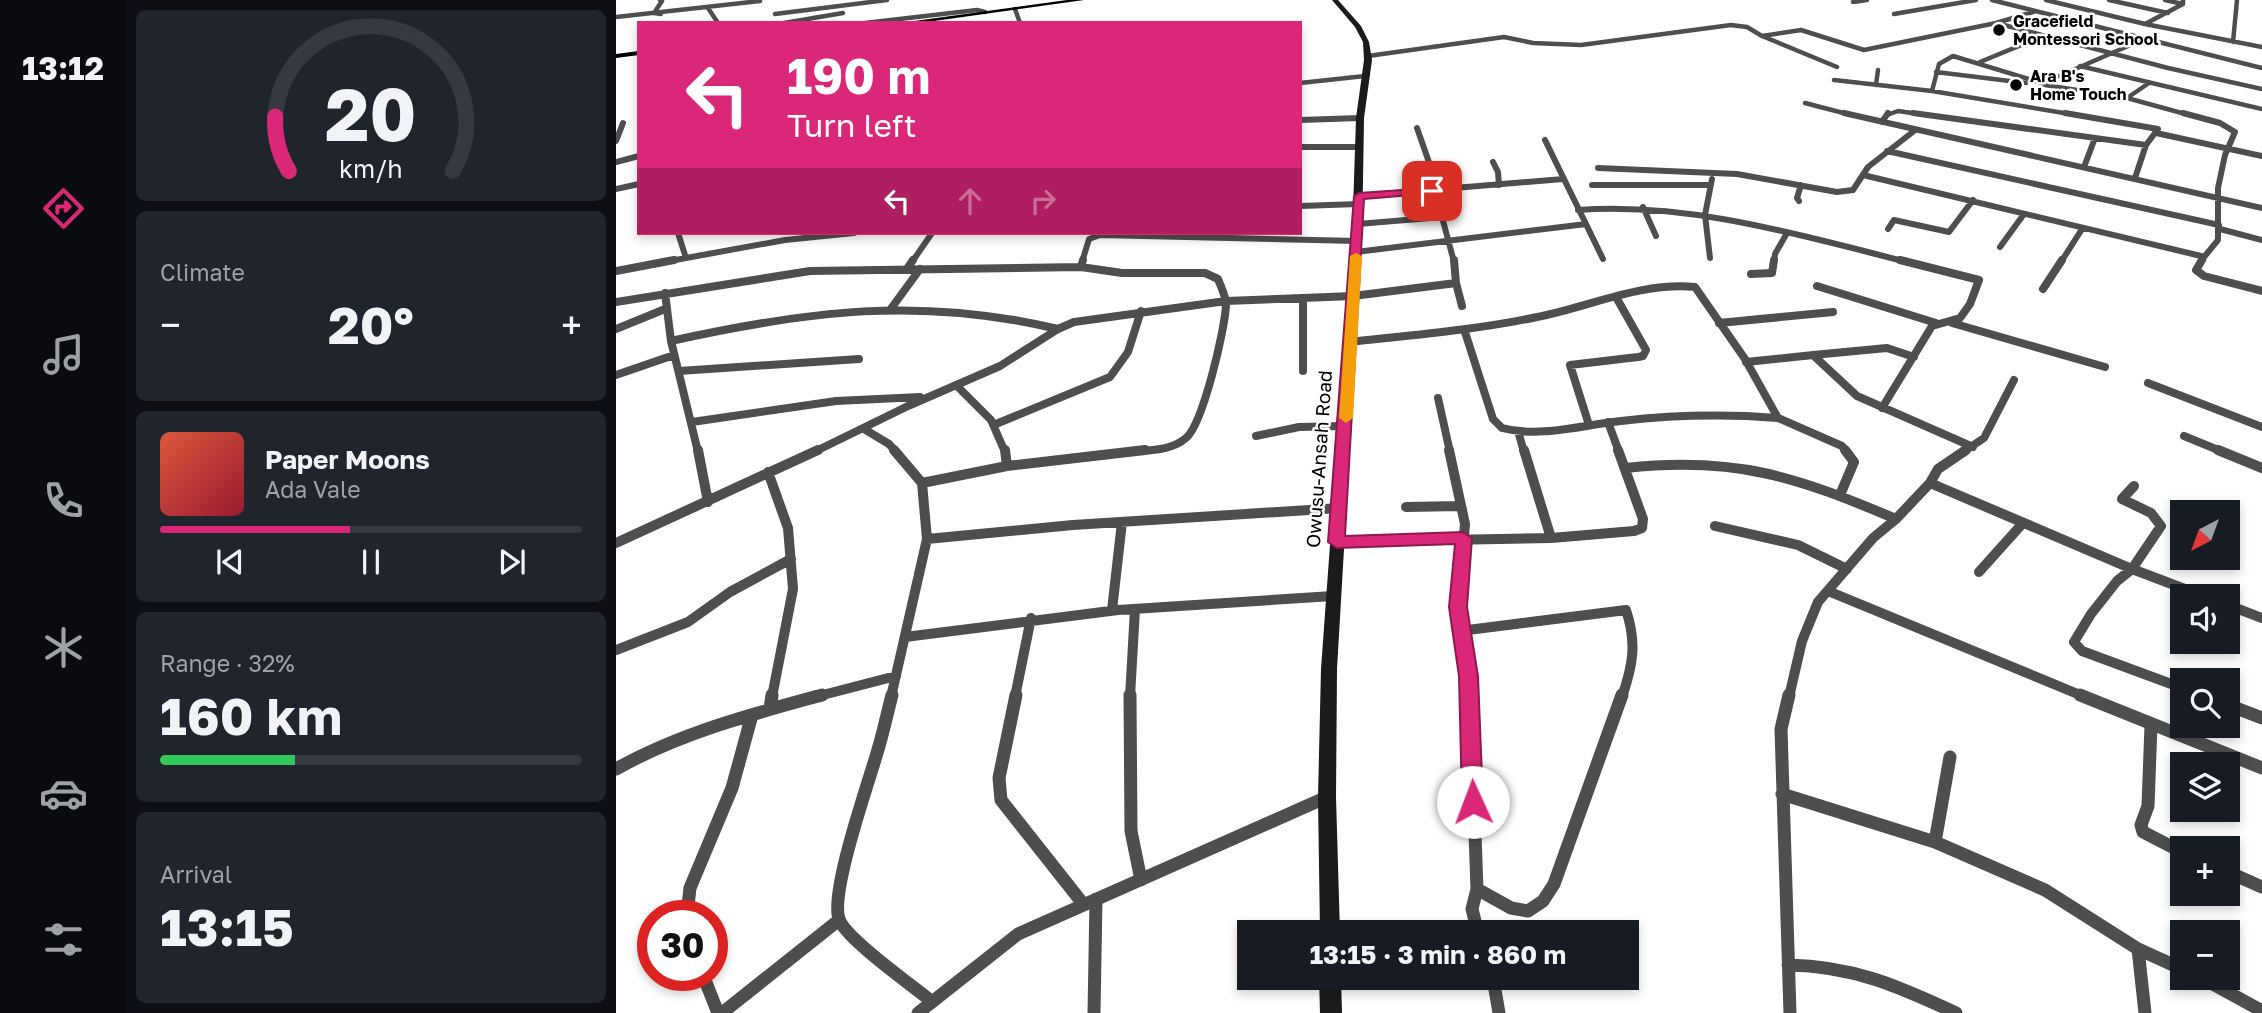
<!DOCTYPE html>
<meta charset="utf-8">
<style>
body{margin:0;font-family:"Golos Text",sans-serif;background:#20242c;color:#f1f3f6;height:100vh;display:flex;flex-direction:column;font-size:26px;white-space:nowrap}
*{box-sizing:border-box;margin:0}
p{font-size:23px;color:#9ea1a6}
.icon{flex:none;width:38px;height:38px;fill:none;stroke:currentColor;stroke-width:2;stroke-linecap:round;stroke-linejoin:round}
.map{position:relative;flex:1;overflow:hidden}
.drawer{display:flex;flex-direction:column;gap:10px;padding:10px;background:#0d0f14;width:490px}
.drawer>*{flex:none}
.hud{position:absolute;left:21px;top:21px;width:665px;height:214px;border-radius:0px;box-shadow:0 4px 10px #0003;background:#db2777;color:#fff;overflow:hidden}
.needle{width:46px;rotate:221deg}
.controls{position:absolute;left:1554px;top:500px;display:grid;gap:14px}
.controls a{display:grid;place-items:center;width:70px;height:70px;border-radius:0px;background:#171b24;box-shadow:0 4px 10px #0003;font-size:35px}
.speed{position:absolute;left:21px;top:900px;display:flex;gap:14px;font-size:35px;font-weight:700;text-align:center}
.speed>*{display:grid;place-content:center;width:91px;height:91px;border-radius:50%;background:#171b24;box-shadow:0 4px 10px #0003;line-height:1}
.speed .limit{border:10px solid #d22;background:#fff;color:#111}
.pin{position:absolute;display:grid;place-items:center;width:60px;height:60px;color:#fff;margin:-30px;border-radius:14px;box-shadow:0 4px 10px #0006}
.me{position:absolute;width:77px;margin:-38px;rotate:358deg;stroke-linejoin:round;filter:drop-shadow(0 0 5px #0008)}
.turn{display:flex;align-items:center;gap:24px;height:147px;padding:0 35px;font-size:32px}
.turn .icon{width:91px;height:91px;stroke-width:2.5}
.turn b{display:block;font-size:49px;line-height:60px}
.lanes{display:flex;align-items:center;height:66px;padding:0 35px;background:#0003;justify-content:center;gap:35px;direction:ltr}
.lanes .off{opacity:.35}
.big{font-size:52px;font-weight:700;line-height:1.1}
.drawer .widget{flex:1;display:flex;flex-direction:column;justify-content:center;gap:10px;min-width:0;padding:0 24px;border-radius:10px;background:#20242c}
.drawer .dial{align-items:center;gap:0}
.dial svg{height:182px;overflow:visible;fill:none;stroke:#363941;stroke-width:7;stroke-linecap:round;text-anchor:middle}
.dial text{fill:#f1f3f6;stroke:none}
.song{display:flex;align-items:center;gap:21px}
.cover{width:84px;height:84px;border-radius:10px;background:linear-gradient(135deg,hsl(10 70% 55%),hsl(350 70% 35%))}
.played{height:7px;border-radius:4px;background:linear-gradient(90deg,#db2777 45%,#363941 45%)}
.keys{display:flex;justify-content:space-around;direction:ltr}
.heat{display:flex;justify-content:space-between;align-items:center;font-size:38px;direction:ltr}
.charge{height:10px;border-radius:5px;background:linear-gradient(90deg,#34c759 32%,#363941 0)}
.trip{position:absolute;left:621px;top:920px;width:402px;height:70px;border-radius:0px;background:#171b24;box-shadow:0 4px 10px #0003;font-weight:700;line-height:70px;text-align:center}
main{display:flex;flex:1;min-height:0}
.tabs{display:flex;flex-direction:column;width:126px;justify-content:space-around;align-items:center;background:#090b0e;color:#9ea1a6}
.tabs .icon{width:49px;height:49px}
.tabs .active{color:#db2777}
.tabs b{font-size:32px;color:#f1f3f6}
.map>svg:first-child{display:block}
</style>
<main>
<nav class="tabs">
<b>13:12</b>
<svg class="icon active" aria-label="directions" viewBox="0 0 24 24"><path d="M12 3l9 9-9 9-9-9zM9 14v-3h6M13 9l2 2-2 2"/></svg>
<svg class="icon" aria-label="music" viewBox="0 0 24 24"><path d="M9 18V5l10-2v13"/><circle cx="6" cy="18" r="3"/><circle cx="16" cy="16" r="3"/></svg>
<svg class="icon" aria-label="phone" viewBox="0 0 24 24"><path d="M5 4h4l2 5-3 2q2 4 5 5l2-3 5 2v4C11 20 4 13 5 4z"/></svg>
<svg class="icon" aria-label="climate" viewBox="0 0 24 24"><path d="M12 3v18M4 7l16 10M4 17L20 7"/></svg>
<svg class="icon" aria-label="car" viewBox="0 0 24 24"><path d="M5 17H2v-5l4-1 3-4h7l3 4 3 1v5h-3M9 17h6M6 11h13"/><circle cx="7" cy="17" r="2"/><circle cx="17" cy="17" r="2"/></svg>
<svg class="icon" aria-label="filters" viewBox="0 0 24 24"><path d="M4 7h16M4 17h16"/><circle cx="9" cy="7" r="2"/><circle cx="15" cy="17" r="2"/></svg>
</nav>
<section class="drawer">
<div class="widget dial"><svg viewBox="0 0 100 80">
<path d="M14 69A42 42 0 1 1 86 69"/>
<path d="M14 69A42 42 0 0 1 8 45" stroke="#db2777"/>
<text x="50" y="56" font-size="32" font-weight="700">20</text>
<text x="50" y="72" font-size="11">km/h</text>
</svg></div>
<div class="widget"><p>Climate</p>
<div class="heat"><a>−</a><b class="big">20°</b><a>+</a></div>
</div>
<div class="widget">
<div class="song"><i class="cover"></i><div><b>Paper Moons</b><p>Ada Vale</p></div></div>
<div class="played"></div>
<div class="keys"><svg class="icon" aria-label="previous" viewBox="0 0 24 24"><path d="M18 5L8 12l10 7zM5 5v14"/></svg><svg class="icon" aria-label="pause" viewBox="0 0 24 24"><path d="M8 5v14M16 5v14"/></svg><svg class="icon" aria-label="next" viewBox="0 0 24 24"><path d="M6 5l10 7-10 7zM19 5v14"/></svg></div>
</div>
<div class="widget"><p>Range · 32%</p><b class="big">160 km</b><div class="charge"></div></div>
<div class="widget"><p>Arrival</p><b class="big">13:15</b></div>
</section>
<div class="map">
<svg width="1646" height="1013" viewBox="0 0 1646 1013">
<rect width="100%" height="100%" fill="#fff"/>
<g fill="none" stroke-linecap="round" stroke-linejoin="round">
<path stroke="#4e4e4e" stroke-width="4.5" d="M 44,0 L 46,1 L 38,13 L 45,14
M 1376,0 L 1646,68
M 1430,0 L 1529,24 L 1646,47
M 1493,0 L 1552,13
M 1549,0 L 1567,4
M 1237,2 L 1251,0
M 92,8 L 102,23
M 399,9 L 404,23
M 159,14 L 271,0
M 1278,14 L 1360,0
M 0,17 L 144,1
M 168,23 L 227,13
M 249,23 L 361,10 L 369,12
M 1380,23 L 1552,68 L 1646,89
M 1529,24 L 1567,4 L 1567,0
M 1617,42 L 1621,0
M 752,56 L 888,37 L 917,43 L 965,45 L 1115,25 L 1131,27 L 1146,36
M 1364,62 L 1427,36
M 1464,66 L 1646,109
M 1221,67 L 1146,36 L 1185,30 L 1248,50 L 1380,23 L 1417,12
M 1320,72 L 1410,83
M 1218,80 L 1316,91 L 1460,115
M 684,83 L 749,76
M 1427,83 L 1526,40
M 1533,83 L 1511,98 L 1573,115
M 1260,85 L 1262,70
M 1429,85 L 1461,90
M 1316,91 L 1323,64 L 1337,56 L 1432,85
M 1189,103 L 1235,115
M 1271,115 L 1282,111 L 1310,115"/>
<path stroke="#4e4e4e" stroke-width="6" d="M 1228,113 L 1646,208
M 1297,113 L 1530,145
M 1449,113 L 1542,129 L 1530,145 L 1519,178
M 1567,113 L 1604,123 L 1619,132 L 1609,155 L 1602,188 L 1602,240 L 1584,262
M 684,120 L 744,118
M 1266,122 L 1272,113
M 801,128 L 815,168 L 815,191
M 1540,133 L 1646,156
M 929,140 L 987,259
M 0,141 L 7,123
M 684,147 L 744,147
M 1271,151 L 1603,225
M 0,162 L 23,156
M 877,162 L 882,172 L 883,185
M 1468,167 L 1479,138
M 982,168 L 1121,174 L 1221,192 L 1237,190 L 1252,167 L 1298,131
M 1247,175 L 1585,256
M 976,185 L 1093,185
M 0,189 L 23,184
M 743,196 L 947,179
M 1183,201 L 1181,198 L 1185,185
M 684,206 L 743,204
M 1027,207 L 1040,236
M 962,210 C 1074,202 1183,235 1291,262
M 742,224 L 826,217 L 838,262
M 1272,229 L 1278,220 L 1333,232 L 1357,200
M 1604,229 L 1646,240
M 62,233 L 70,258 L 169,240 L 238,233
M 1384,247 L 1408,214
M 740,252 L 970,224
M 1094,258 L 1089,215 L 1096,179
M 49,262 L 70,258
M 296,262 L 316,233
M 466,262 L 473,239 L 484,235 L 741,241
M 1158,262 L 1159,254 L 1171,233
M 1445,262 L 1466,229"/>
<path stroke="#4e4e4e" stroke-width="8" d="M 1586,260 L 1580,270 L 1588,276 L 1646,291
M 465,267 L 467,260
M 291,269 L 297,260
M 0,271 L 58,260
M 1135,274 L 1156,273 L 1158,260
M 840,283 L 846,306
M 1201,286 L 1320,323
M 1427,289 L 1446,260
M 49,293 L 55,341 L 82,452
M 687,298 L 687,371
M 0,302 L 194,271 L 465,267 L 506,273 L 589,273 L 602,279 C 605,287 610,296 610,305 C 609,329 587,424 570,438 C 555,451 533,450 514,452
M 274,310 L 304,269
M 1103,323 L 1217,312
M 1336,323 L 1489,367
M 0,329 L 49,309
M 848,329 L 877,419 L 886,428 C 924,438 966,425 1005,421 C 1057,415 1109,414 1162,418
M 55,341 C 191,311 304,296 442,329
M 733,342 C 796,335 859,330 921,317 C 973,307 1024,282 1079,287 L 1129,359 L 1162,418 L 1226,446 L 1230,452
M 1197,355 L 1271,348 L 1298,357
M 1130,362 L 1197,355 L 1241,396 L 1357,447
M 63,371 L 243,359
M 0,375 L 58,355
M 1532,383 L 1646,427
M 340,385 L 375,420 L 389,452
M 822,398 L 834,452
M 1266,408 L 1316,326 L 1344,318 L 1354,304 L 1363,280 L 1284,260
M 76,422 L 220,401 L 304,397
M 992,422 L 1003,452
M 380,424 L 494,377 L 512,352 L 525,311
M 973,425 L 954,365 L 1022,357 L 1027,356 L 1030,350 L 1000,297
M 248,429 L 273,444 L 280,452
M 902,431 L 908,452
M 640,436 L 683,427 L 729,426
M 1568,436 L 1607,452
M 198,452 L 292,406 L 384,366 L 442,329 L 458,322 L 610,301 L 737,296 L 840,283 L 838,260
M 1347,452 L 1368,438 L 1398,380"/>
<path stroke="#4e4e4e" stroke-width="10" d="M 82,450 L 92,502
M 389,450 L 391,466
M 833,450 L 849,524 L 842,607 L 854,697
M 908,450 L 935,538
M 1602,450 L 1646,468
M 1010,468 C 1120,456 1181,477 1280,519
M 152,472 L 172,528 L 177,589 L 156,697
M 306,483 L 391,466 L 529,450
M 1314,483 L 1516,569 L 1590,597
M 1518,486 L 1506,499 L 1535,513 L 1545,526 L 1516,569 L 1501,581 L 1475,614 L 1458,642 L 1466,651 L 1566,688
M 1224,495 L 1238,462 L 1229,450
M 790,507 L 844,506
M 1099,526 L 1182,545 L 1231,569
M 311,539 L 457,525 L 724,508
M 721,542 L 935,538 L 1018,531 L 1026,528 L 1027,519 L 1002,450
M 0,543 L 202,450
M 1363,572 L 1407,523
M 1212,591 L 1469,697
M 1612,605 L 1646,618
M 496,610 L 506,522
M 844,631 L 1010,610 C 1021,643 1017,665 1006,697
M 289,637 L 502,610 L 717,596
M 0,650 L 72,622 L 114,592 L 175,559
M 199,697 L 280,676
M 275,697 L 311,539 L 306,483 L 278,450
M 399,697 L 415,618
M 514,697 L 519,609
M 1173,697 L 1186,641 L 1202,602 L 1257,538 L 1280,519 L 1314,483 L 1322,469 L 1350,450"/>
<path stroke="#4e4e4e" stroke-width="13" d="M 276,695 C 271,714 267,734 261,753 C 252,784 214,892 223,919 C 229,938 297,986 315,1001
M 400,695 L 383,778 L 385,800 L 468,905
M 514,695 L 515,831 L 525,880
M 854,695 L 861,889 L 856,909 L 862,933
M 1173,695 L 1165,729 L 1174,1013
M 1464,695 L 1646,768
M 1612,705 L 1646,718
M 154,709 L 156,695
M 1535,725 L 1532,806 L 1525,825 L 1527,832 L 1566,852
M 0,769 C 64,733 136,714 206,695
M 1166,794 L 1319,842 L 1429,890 L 1522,949 L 1566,969
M 1319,842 L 1334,757
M 1612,872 L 1646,887
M 861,889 L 895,908 L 912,911 L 927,901 L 938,884 L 1006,695
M 71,915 L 74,888 L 116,788 L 136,715
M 1522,949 L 1529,1013
M 1172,965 C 1237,966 1282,986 1340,1013
M 87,975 L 102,1013
M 877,978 L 883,1013
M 1586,978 L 1646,1011
M 106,1013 L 223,920
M 302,1013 L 402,934 L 711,797
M 478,1013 L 480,899"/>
<path fill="#1b1b1b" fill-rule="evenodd" d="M 716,0 L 722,0 L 745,26 L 753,42 L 756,60 L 748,118 L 746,241 L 721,669 L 720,797 L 724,933 L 704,933 L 702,797 L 705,669 L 736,241 L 740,118 L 748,60 L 747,42 L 739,27 Z
M 703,978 L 725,978 L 726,1013 L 704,1013 Z"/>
<path fill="#000" fill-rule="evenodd" d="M 451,0 L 468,0 L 304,23 L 284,23 Z
M 23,51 L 23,55 L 0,58 L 0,54 Z"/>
</g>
<path fill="#db2777" stroke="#8e194d" stroke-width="2" d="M 816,188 L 821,191 L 819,193 L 748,199 L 729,536 L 847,532 L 856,538 L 851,607 L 862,676 L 867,802 L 864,809 L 857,812 L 849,809 L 846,802 L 843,676 L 833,607 L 839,544 L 721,548 L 712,542 L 738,196 L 743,193 Z"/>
<path fill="#f59e0b" d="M 740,253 L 746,256 L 737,418 L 730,423 L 723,418 L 734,256 Z"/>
<g fill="#000" stroke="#fff" stroke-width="2.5">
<circle cx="1383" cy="30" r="7"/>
<circle cx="1400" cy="85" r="7"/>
</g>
<g text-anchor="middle" stroke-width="5" stroke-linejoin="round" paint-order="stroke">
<g font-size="16" font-weight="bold" fill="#000" stroke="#fff" text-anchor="start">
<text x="1397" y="27">Gracefield<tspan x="1397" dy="18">Montessori School</tspan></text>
<text x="1414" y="82">Ara B's<tspan x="1414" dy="18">Home Touch</tspan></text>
</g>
<g font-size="19" fill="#000" stroke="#fff">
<text transform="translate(703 459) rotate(-86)" y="7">Owusu-Ansah Road</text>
</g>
</g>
</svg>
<div class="controls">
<a><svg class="needle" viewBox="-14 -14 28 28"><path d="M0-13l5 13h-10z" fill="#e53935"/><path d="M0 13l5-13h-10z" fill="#9ea1a6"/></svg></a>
<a><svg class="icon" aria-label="sound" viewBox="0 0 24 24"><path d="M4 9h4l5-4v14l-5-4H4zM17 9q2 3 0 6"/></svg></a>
<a><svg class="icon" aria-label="search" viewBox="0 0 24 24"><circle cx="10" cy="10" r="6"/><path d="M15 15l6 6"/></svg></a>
<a><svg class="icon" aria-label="layers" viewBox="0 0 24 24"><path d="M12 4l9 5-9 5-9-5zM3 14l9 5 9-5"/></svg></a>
<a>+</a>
<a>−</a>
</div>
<div class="speed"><div class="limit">30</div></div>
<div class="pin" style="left:816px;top:191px;background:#d93025"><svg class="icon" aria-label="arrive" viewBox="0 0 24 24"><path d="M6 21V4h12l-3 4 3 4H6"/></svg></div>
<svg class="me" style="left:857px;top:802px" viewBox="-20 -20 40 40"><circle r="19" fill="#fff"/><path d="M0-13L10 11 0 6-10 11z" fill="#db2777"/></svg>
<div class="trip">13:15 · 3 min · 860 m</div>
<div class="hud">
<div class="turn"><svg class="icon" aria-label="left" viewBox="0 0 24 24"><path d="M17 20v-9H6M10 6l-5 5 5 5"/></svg><div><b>190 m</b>Turn left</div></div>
<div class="lanes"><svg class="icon" aria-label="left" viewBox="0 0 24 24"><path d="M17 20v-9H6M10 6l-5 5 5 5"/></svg><svg class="icon off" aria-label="ahead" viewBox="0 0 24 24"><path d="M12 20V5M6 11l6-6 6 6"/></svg><svg class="icon off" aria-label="right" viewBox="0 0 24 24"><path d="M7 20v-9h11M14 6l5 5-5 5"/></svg></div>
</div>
</div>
</main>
